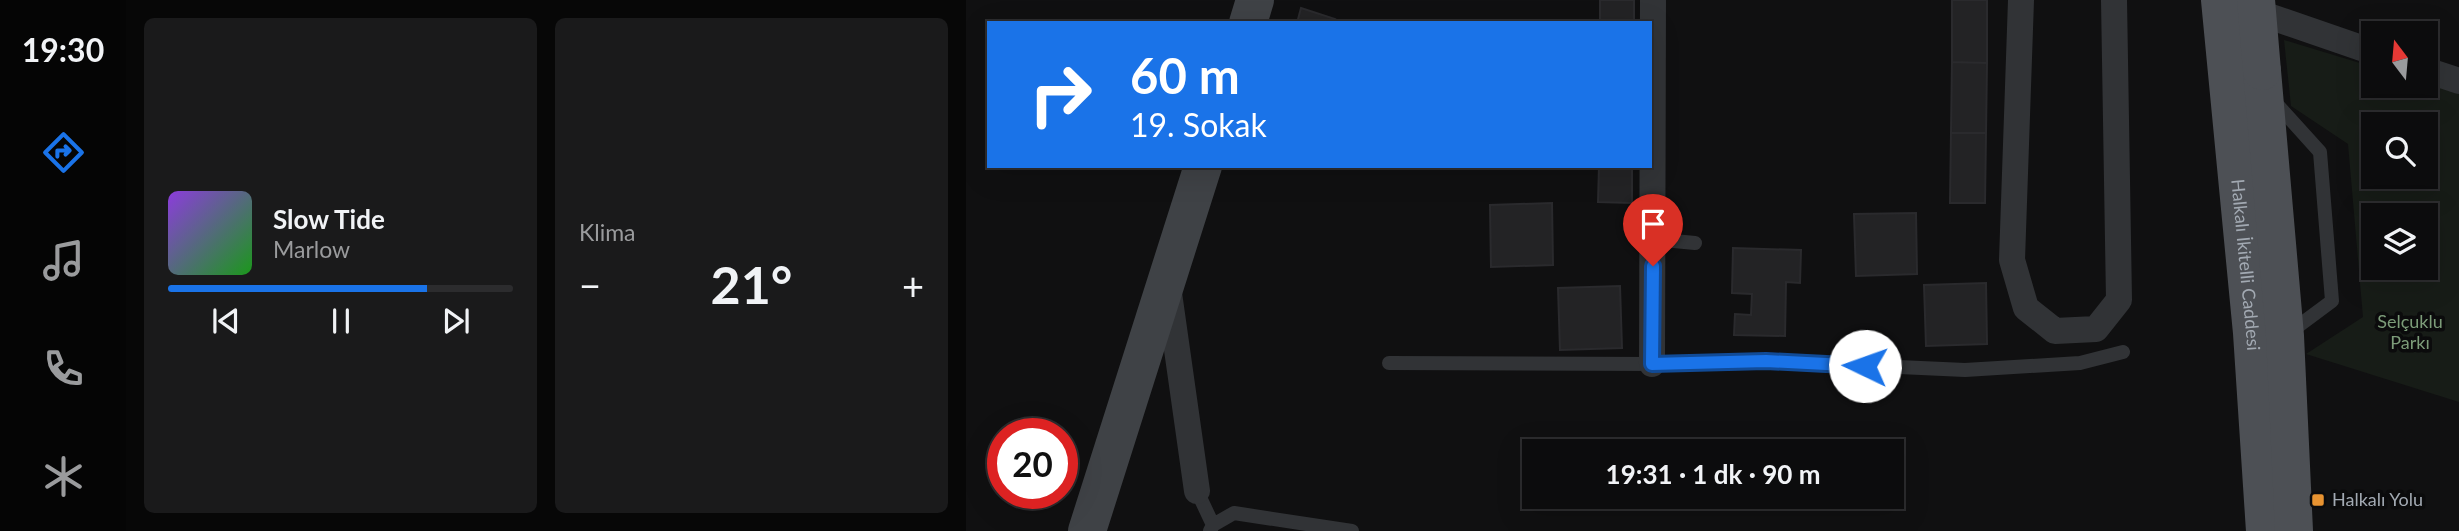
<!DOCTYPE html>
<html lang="tr">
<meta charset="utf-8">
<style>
body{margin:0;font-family:Lato,sans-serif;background:#1a1a1b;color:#f1f3f6;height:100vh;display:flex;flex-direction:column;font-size:26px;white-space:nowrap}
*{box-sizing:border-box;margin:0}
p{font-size:23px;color:#9a9b9d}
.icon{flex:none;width:38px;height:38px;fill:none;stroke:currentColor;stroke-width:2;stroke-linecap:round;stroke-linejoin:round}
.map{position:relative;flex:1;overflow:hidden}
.side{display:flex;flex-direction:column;gap:18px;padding:18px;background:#070707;width:840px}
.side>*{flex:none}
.top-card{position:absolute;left:21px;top:21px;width:665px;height:147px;border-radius:0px;box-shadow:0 7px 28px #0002,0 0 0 2px #2c2c2e;background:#1a73e8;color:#fff;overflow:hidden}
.needle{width:46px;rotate:344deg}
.fabs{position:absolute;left:1395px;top:21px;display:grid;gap:14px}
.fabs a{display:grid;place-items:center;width:77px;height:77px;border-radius:0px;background:#0c0c0d;box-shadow:0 7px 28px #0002,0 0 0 2px #2c2c2e;font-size:35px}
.speed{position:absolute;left:21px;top:418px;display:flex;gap:14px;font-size:35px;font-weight:700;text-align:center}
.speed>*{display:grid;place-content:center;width:91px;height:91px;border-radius:50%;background:#0c0c0d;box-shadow:0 7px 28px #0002,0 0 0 2px #2c2c2e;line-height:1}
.speed .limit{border:10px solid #d22;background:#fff;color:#111}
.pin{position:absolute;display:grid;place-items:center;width:60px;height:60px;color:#fff;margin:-72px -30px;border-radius:50% 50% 50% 0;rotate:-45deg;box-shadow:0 0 7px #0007}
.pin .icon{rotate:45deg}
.me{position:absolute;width:77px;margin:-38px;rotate:273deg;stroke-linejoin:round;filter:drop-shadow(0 0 5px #0008)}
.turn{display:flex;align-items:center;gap:24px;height:147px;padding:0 28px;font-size:32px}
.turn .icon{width:91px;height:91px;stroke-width:2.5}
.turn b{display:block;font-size:49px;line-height:60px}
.big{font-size:52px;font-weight:700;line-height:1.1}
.side .card{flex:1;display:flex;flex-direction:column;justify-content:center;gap:10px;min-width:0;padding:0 24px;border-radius:10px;background:#1a1a1b}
.song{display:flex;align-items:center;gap:21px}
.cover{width:84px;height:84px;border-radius:10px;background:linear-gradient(135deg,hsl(270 70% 55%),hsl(120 70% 35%))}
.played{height:7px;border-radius:4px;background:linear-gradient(90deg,#1a73e8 75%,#2c2c2e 75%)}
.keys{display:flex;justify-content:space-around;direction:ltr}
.heat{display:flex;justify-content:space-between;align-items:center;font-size:38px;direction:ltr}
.side .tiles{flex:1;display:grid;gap:18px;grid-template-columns:repeat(2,1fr)}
.trip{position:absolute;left:556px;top:439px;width:382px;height:70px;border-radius:0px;background:#0c0c0d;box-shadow:0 7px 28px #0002,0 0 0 2px #2c2c2e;font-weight:700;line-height:70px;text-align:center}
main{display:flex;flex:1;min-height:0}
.dock{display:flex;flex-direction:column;width:126px;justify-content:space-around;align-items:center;background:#050505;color:#9a9b9d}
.dock .icon{width:49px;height:49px}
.dock .selected{color:#1a73e8}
.dock b{font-size:32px;color:#f1f3f6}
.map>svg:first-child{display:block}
</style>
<main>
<nav class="dock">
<b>19:30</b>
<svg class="icon selected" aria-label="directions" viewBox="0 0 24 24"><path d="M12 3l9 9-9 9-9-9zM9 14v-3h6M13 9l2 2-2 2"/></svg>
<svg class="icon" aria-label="music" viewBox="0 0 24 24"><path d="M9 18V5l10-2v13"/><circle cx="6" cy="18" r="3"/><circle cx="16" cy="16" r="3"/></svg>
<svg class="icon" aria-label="phone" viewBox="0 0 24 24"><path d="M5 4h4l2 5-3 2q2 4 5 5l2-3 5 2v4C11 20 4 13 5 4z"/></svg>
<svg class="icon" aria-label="climate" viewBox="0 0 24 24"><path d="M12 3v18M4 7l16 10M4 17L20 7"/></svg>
</nav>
<section class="side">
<div class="tiles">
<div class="card">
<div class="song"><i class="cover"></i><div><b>Slow Tide</b><p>Marlow</p></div></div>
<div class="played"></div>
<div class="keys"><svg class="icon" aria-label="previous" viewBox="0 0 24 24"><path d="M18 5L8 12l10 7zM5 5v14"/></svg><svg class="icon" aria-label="pause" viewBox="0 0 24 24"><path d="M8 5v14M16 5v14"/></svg><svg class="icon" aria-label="next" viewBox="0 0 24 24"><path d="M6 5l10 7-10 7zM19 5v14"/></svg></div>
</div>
<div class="card"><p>Klima</p>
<div class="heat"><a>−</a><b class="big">21°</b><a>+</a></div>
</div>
</div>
</section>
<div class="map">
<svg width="1493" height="531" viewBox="0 0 1493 531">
<rect width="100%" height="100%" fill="#101011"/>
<path fill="#171c17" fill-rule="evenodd" d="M 1318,40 L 1407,67 L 1407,86 L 1460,83 L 1493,94 L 1493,402 L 1340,354 L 1397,317 L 1382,144 L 1325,106 ZM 1407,124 L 1460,124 L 1460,177 L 1407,177 ZM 1407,215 L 1460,215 L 1460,268 L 1407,268 Z"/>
<path fill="#232325" stroke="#2a2a2d" stroke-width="2" d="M 634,0 L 668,0 L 668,23 L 634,23 Z
M 986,0 L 1021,0 L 1021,63 L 986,62 Z
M 335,8 L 369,19 L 367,23 L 331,23 Z
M 986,62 L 1021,63 L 1020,133 L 985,133 Z
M 985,133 L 1020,133 L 1019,203 L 984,203 Z
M 633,166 L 666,166 L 666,203 L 632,202 Z
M 586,203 L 587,265 L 525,267 L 524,205 Z
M 950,213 L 951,274 L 890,276 L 888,214 Z
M 767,248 L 835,250 L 834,283 L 820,282 L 819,336 L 768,335 L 769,314 L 785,315 L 786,294 L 766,293 Z
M 1020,283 L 1021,344 L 960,346 L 958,285 Z
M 654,286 L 656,348 L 594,350 L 592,288 Z"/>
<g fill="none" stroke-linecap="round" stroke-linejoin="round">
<path stroke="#313336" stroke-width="14" d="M 1307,100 L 1354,152 L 1366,301 L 1323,333
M 687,239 L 729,243
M 423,363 L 689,364 L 800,361 L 999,370 L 1114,363 L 1157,352
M 231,491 L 247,525
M 244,531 L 247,525 L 268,513 L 386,531"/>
<path stroke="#313336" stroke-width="26" d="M 1055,0 L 1046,260 L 1060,308 L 1089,331 L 1130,329 L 1153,300 L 1148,0
M 1276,7 L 1407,52
M 1460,70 L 1493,81
M 202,286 L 231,491
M 686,364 L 687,0"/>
<path stroke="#3f4246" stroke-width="38" d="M 282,23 L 289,0
M 121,531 L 237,166"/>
<g stroke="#4d5055" stroke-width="38">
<path id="s1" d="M 1254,0 L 1286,333 L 1299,531"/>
<path d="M 1296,71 L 1319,336 L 1328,531"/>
</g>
<path stroke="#4d5055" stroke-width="38" d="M 1290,0 L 1296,71"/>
</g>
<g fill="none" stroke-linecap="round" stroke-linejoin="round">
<defs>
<path id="route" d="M 687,266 L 686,364 L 800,361 L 899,366"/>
</defs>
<use href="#route" stroke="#114b97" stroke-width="18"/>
<use href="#route" stroke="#1a73e8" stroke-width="12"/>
</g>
<rect fill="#e89331" stroke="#0b0b0c" stroke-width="2.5" x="1345" y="493" width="14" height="14" rx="3.5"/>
<g text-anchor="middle" stroke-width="7" stroke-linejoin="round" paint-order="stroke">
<g font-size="18" fill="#a2a9b2" stroke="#0b0b0c">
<text dy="6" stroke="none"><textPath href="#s1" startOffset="266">Halkalı İkitelli Caddesi</textPath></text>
</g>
<g font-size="18" fill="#7c9c79" stroke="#0b0b0c">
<text x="1444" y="328">Selçuklu<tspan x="1444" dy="21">Parkı</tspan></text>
</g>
<g font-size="18" fill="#a2a9b2" stroke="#0b0b0c" text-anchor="start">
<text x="1366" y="506">Halkalı Yolu</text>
</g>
</g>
</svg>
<div class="fabs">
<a><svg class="needle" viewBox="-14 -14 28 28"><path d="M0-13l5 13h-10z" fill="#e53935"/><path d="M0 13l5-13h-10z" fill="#9a9b9d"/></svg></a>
<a><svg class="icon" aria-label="search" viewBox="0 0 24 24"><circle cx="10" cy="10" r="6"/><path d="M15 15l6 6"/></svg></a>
<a><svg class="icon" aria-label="layers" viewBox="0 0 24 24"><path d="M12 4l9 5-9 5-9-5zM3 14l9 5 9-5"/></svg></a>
</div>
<div class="speed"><div class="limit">20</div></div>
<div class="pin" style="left:687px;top:266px;background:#d93025"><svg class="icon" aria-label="arrive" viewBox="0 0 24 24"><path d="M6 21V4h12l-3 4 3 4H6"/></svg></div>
<svg class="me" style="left:899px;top:366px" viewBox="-20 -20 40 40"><circle r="19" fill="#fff"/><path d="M0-13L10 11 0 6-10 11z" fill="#1a73e8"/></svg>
<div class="trip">19:31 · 1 dk · 90 m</div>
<div class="top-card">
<div class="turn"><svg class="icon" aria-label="right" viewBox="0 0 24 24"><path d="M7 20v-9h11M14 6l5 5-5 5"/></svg><div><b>60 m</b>19. Sokak</div></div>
</div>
</div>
</main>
